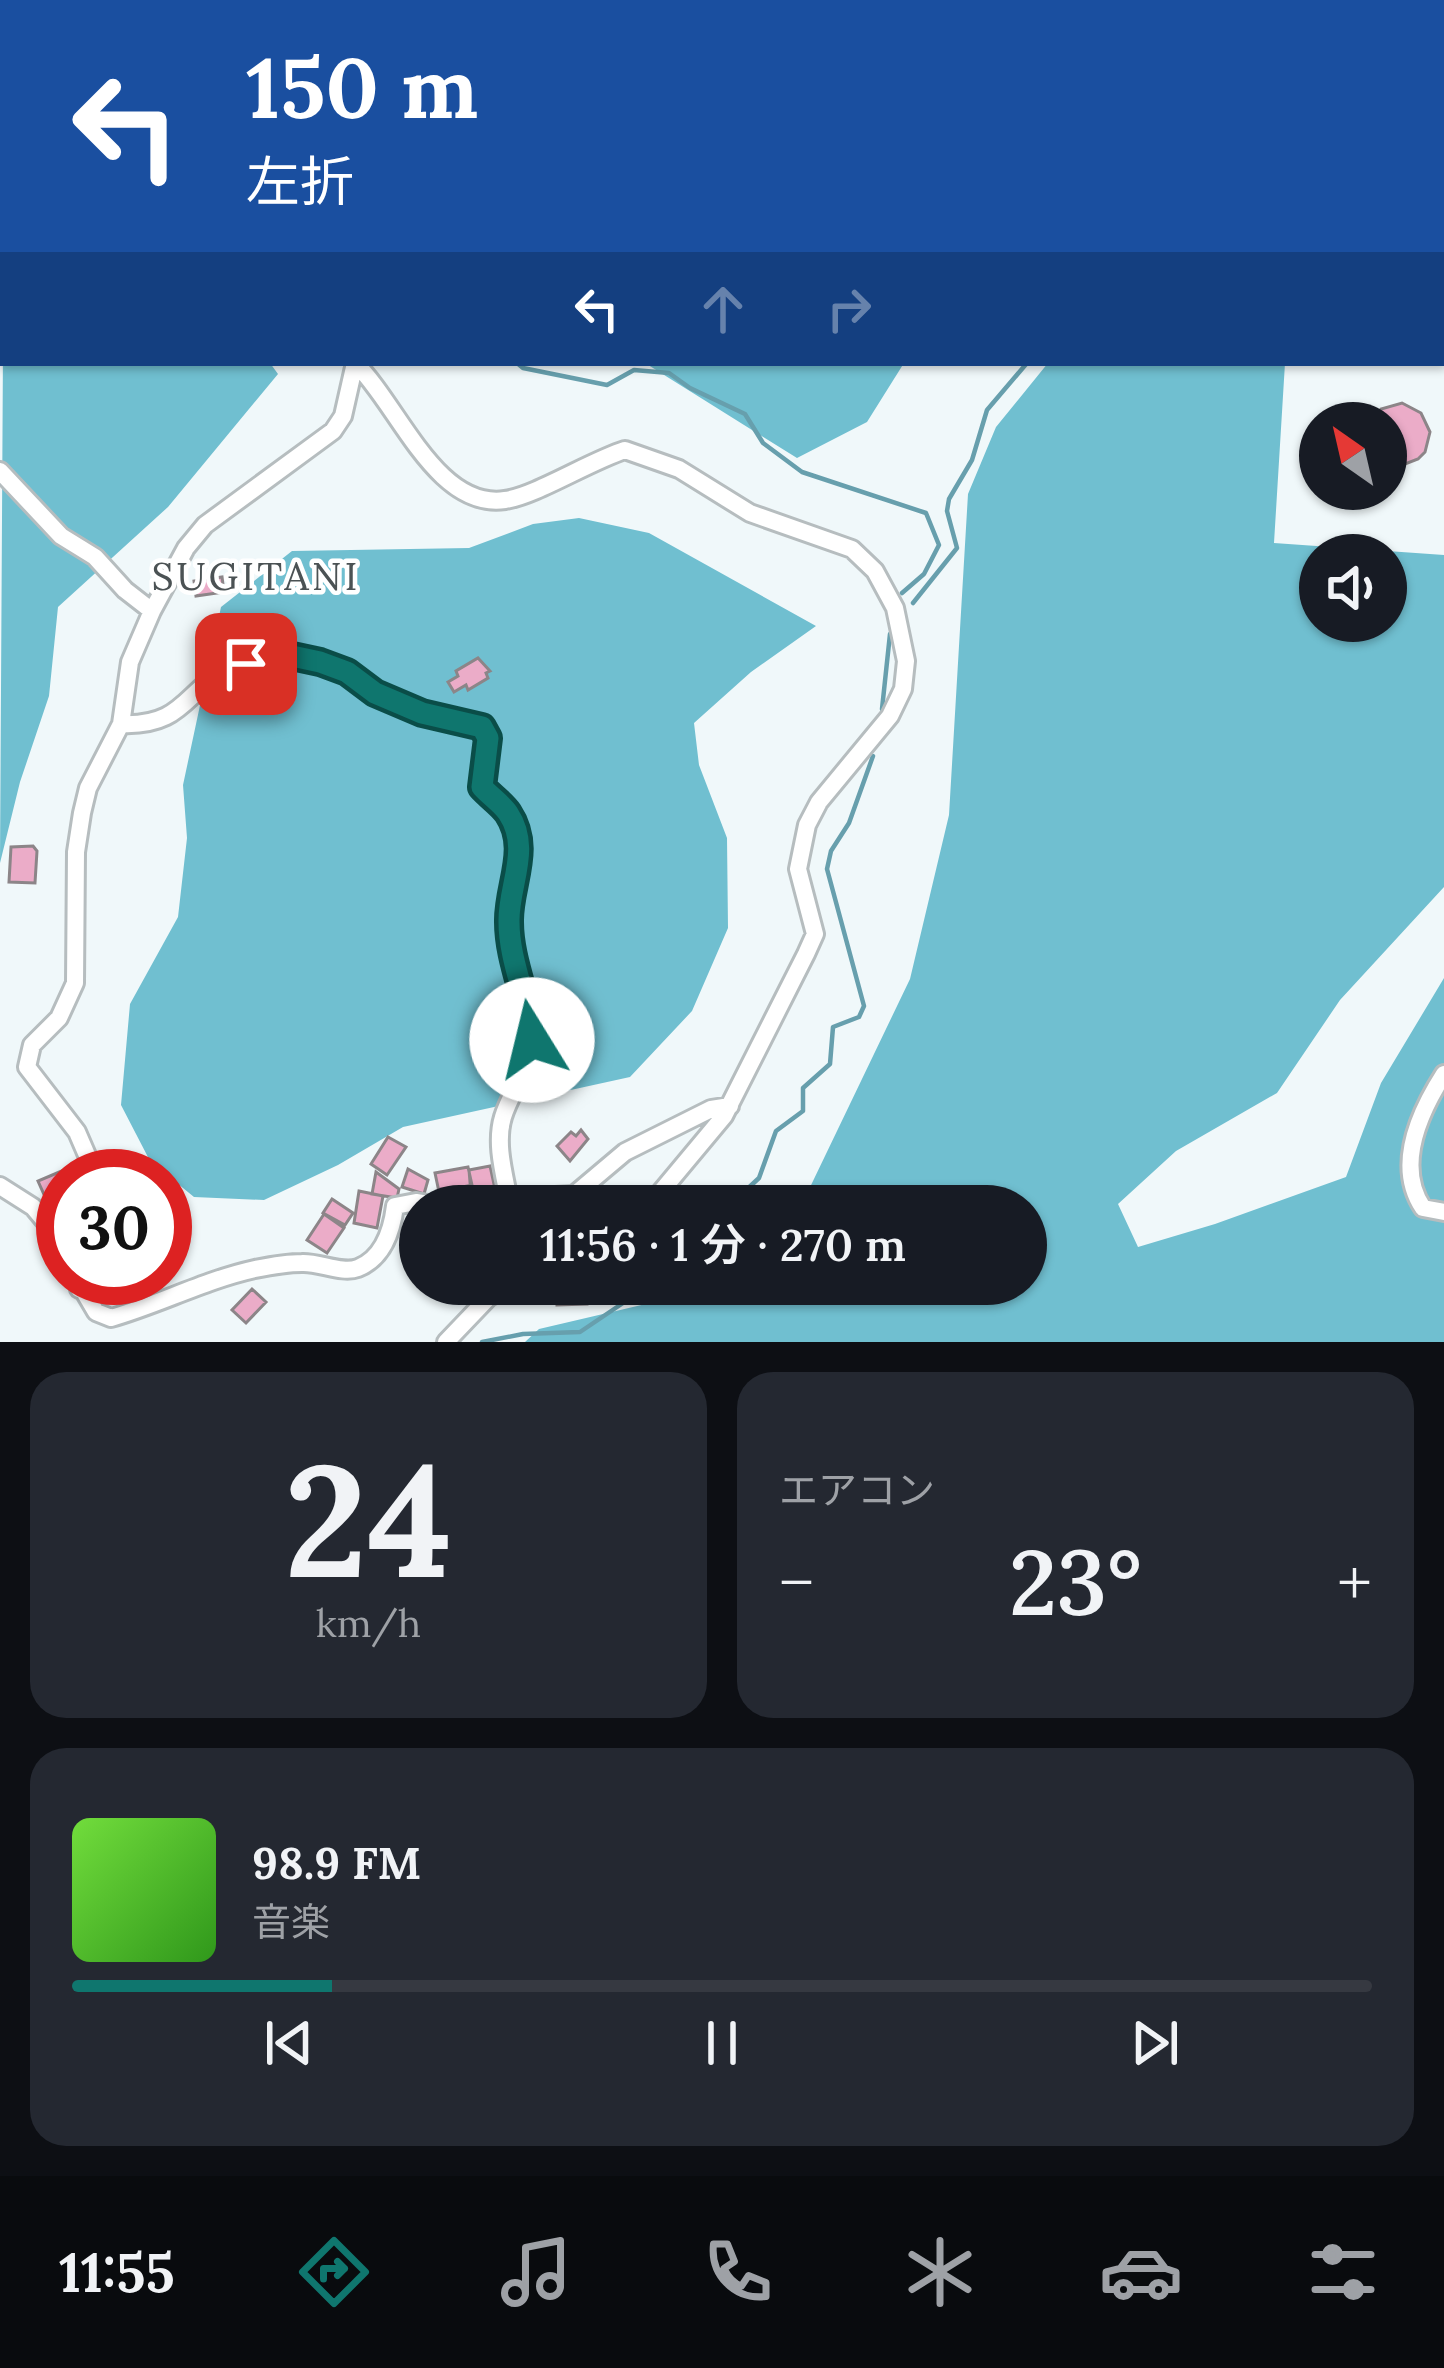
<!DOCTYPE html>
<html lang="ja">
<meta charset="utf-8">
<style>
body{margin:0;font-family:Lora,"Noto Sans JP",serif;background:#242831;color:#f1f3f6;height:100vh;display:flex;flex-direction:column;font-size:45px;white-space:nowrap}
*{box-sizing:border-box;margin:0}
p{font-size:39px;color:#9ea1a6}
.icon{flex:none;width:66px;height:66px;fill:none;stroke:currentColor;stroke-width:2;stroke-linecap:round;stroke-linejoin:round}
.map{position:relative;height:1342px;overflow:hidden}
.sheet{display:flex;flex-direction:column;gap:30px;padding:30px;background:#0d0f14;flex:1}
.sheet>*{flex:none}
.banner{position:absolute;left:0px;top:0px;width:1446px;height:366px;box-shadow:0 3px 9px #0004;background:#1a4fa0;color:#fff;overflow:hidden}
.needle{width:78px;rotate:326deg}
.controls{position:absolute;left:1299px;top:402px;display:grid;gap:24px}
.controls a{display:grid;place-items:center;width:108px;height:108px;border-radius:50%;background:#171b24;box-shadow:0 3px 9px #0004;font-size:60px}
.speed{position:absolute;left:36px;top:1149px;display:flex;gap:24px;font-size:60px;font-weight:700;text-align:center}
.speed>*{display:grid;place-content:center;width:156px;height:156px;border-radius:50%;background:#171b24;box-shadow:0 3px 9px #0004;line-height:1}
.speed .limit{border:18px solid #d22;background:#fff;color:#111}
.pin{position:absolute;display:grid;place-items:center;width:102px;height:102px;color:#fff;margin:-51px;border-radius:24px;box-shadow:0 6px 18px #0006}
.me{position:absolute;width:132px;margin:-66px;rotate:351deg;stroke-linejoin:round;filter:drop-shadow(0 0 9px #0008)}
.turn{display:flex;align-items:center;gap:42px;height:252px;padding:0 48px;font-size:54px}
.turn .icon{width:156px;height:156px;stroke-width:2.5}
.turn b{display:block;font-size:84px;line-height:102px}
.lanes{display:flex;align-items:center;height:114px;padding:0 48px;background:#0003;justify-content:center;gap:60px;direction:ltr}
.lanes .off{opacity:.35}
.big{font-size:90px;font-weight:600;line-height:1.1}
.sheet .widget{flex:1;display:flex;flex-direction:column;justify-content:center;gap:18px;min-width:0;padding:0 42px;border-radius:36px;background:#242831}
.sheet .dial{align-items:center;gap:0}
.dial b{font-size:156px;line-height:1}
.song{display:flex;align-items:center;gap:36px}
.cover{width:144px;height:144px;border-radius:18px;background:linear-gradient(135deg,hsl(100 70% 55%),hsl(110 70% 35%))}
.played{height:12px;border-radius:6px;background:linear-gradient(90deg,#0f766e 20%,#363941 20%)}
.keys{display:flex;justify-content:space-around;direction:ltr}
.heat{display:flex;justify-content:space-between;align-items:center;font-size:66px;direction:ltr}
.sheet .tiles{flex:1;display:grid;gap:30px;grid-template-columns:1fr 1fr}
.widget:last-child{grid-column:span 2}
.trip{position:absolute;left:399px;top:1185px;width:648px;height:120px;border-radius:60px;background:#171b24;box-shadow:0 3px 9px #0004;font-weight:600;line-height:120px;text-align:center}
.tabs{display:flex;height:192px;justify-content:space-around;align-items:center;background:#090b0e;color:#9ea1a6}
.tabs .icon{width:84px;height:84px}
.tabs .current{color:#0f766e}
.tabs b{font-size:54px;color:#f1f3f6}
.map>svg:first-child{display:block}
</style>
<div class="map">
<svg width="1444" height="1342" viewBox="0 0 1444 1342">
<rect width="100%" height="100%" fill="#f0f8fa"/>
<path fill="#70bfd0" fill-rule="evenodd" d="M 764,0 L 1340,0 L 1343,3 L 761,3 Z
M 3,347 L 3,363 L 270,363 L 278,374 L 168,507 L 58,607 L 49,696 L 20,782 L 0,863 Z
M 645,363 L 904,363 L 867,422 L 797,458 Z
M 1048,363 L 1285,363 L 1274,543 L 1444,555 L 1444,887 L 1340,1000 L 1277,1093 L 1176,1151 L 1118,1204 L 1138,1247 L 1215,1224 L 1346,1177 L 1381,1083 L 1444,978 L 1444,1342 L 525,1342 L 539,1329 L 697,1292 L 710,1284 L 1026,1284 L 1026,1206 L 801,1206 L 910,979 L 949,815 L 968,494 L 996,427 ZM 1320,555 L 1386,555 L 1386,621 L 1320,621 Z
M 579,518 L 649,533 L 816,626 L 751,672 L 694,723 L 699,765 L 727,838 L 728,928 L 692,1011 L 630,1077 L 403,1127 L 338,1165 L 264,1200 L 194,1197 L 150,1161 L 121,1105 L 130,1004 L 178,917 L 187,838 L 183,785 L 221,607 L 292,551 L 469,548 L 533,524 Z"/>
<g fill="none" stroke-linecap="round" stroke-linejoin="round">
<path stroke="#679fad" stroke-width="4.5" d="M 25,0 L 27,3
M 304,0 L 307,3
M 745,3 L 746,0
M 517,363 L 523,368 L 607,385 L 634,370 L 669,373 L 690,388 L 745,414 L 763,443 L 802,472 L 926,513 L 939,545 L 924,574 L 902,593
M 913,603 L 957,548 L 947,511 L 949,499 L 972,460 L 987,410 L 1027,363
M 882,709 L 890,634
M 729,1206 L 759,1178 L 776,1131 L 803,1111 L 803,1088 L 830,1064 L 833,1027 L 859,1017 L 864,1006 L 827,869 L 831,851 L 849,823 L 873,756
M 482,1342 L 523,1334 L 580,1332 L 626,1301 L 687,1284"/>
</g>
<path fill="#ebacc8" stroke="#8c8588" stroke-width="3" d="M 1402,403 L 1421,413 L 1430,432 L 1425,452 L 1418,459 L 1400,466 L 1386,463 L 1386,423 L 1370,423 L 1381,409 Z
M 222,577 L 224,592 L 196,596 L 194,581 Z
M 478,658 L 490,671 L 486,673 L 488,678 L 468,690 L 466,685 L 454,692 L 448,682 L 458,676 L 456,671 Z
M 33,846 L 37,851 L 35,883 L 9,882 L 11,847 Z
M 581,1130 L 588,1139 L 570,1161 L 557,1146 L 571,1132 L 576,1136 Z
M 388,1137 L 406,1147 L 387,1175 L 371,1164 Z
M 490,1166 L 495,1189 L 471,1194 L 469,1170 Z
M 71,1167 L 75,1176 L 63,1176 L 63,1192 L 46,1199 L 38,1181 Z
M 468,1167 L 472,1185 L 439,1192 L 435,1173 Z
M 408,1169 L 428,1180 L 424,1194 L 402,1187 Z
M 376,1172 L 399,1189 L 397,1198 L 372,1194 Z
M 359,1191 L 383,1196 L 377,1228 L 354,1223 Z
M 332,1199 L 353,1213 L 345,1225 L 323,1213 Z
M 324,1214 L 344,1228 L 327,1253 L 307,1240 Z
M 562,1287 L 587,1290 L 587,1304 L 557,1305 L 557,1291 Z
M 252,1289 L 266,1302 L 246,1323 L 232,1310 Z"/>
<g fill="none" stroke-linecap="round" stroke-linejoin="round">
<defs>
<path id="minor" d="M 317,0 L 320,3
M 1376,0 L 1381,3
M 533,3 L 542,0
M 0,16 L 3,19
M 1443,40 L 1444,41
M 0,63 L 3,67
M 0,200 L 3,193
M 355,363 C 398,404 436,510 505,500 C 535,496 590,461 625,450 L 679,469 L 750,513 L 852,549 L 875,571 L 895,608 L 906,661 L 903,689 L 890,716 L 819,802 L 807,825 L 798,869 L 815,934 L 806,954 L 724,1116 L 649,1206
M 0,471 L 61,536 L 95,557 L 125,590 L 152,611
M 121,724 C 185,727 185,689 230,668 C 243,661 252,661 264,650 L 320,662 L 348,672 L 375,693 L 422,713 L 482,727 L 488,738 L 482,787 C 494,802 509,811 515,830 C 525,862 508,890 509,921 C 509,962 534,999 532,1040 C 530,1069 511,1091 503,1117 C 495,1143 504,1174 509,1200
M 1444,1074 C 1419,1113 1395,1166 1423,1208 L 1444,1212
M 96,1176 L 77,1132 L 27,1067 L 32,1045 L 59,1018 L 75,983 L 76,852 L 82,813 L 88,788 L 121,724 L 130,662 L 152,611 L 186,548 L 205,525 L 333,431 L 343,416 L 355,363
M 0,1186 L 33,1207 L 63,1243
M 460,1206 L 483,1200 L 574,1195 L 625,1152 L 711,1109 L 730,1106
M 76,1278 L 96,1312 L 111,1318 C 160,1304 205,1280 255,1269 C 270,1266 287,1263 302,1263 C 319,1262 342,1274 358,1268 C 383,1258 392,1230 395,1206 L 416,1202 L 441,1206
M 79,1289 L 104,1278
M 446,1342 L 489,1297 L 515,1284"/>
</defs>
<use href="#minor" stroke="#b6bdbf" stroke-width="22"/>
<use href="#minor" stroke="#fff" stroke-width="16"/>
</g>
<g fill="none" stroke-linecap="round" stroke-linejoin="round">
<defs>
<path id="route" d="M 246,664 L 264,650 L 320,662 L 347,672 L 375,693 L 422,713 L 482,727 L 488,738 L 482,787 C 490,796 502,804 508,813 C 532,849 508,885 509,922 C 509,962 529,1000 532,1040"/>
</defs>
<use href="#route" stroke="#0a4d48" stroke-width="30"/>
<use href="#route" stroke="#0f766e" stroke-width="21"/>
</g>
<g text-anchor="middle" stroke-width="9" stroke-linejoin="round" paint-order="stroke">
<g font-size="39" letter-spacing="3" fill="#4b5254" stroke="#fff">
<text x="256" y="590">SUGITANI</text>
</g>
</g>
</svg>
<div class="controls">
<a><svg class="needle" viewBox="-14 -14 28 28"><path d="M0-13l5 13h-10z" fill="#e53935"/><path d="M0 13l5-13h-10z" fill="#9ea1a6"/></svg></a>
<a><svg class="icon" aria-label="sound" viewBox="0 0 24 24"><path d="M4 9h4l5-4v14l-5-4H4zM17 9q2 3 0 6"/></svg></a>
</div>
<div class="speed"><div class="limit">30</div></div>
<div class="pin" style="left:246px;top:664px;background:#d93025"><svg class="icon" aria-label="arrive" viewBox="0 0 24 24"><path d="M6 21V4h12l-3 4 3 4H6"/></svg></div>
<svg class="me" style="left:532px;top:1040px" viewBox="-20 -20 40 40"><circle r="19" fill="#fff"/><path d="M0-13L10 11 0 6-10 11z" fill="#0f766e"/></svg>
<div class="trip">11:56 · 1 分 · 270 m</div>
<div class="banner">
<div class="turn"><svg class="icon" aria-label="left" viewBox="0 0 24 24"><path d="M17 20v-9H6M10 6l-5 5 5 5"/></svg><div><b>150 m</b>左折</div></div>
<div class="lanes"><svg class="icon" aria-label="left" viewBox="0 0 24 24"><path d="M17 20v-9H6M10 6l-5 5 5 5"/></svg><svg class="icon off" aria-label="ahead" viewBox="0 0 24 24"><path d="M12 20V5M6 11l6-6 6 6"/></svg><svg class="icon off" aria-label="right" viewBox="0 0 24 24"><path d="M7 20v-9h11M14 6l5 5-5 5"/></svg></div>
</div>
</div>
<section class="sheet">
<div class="tiles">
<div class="widget dial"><b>24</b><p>km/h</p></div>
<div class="widget"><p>エアコン</p>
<div class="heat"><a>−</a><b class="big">23°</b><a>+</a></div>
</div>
<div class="widget">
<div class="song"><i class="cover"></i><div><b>98.9 FM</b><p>音楽</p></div></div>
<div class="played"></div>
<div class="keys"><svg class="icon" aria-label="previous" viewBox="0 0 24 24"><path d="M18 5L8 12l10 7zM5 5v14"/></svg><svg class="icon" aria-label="pause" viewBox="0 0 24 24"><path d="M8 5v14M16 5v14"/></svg><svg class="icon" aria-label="next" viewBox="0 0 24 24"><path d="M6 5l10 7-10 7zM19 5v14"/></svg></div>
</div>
</div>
</section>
<nav class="tabs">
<b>11:55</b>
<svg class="icon current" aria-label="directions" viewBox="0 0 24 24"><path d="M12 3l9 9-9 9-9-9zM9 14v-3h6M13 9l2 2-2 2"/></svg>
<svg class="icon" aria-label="music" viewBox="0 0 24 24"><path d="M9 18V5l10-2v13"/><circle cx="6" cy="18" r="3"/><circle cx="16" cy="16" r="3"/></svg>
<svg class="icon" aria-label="phone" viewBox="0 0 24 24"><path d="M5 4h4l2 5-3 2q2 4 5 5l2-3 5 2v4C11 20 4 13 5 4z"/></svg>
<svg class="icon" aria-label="climate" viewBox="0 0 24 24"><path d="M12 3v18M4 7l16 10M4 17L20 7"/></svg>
<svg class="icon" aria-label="car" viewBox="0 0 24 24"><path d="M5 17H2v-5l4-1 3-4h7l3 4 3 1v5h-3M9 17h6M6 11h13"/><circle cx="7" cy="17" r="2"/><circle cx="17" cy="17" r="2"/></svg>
<svg class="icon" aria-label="filters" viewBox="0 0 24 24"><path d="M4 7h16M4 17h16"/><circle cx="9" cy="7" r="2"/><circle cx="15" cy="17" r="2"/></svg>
</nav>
